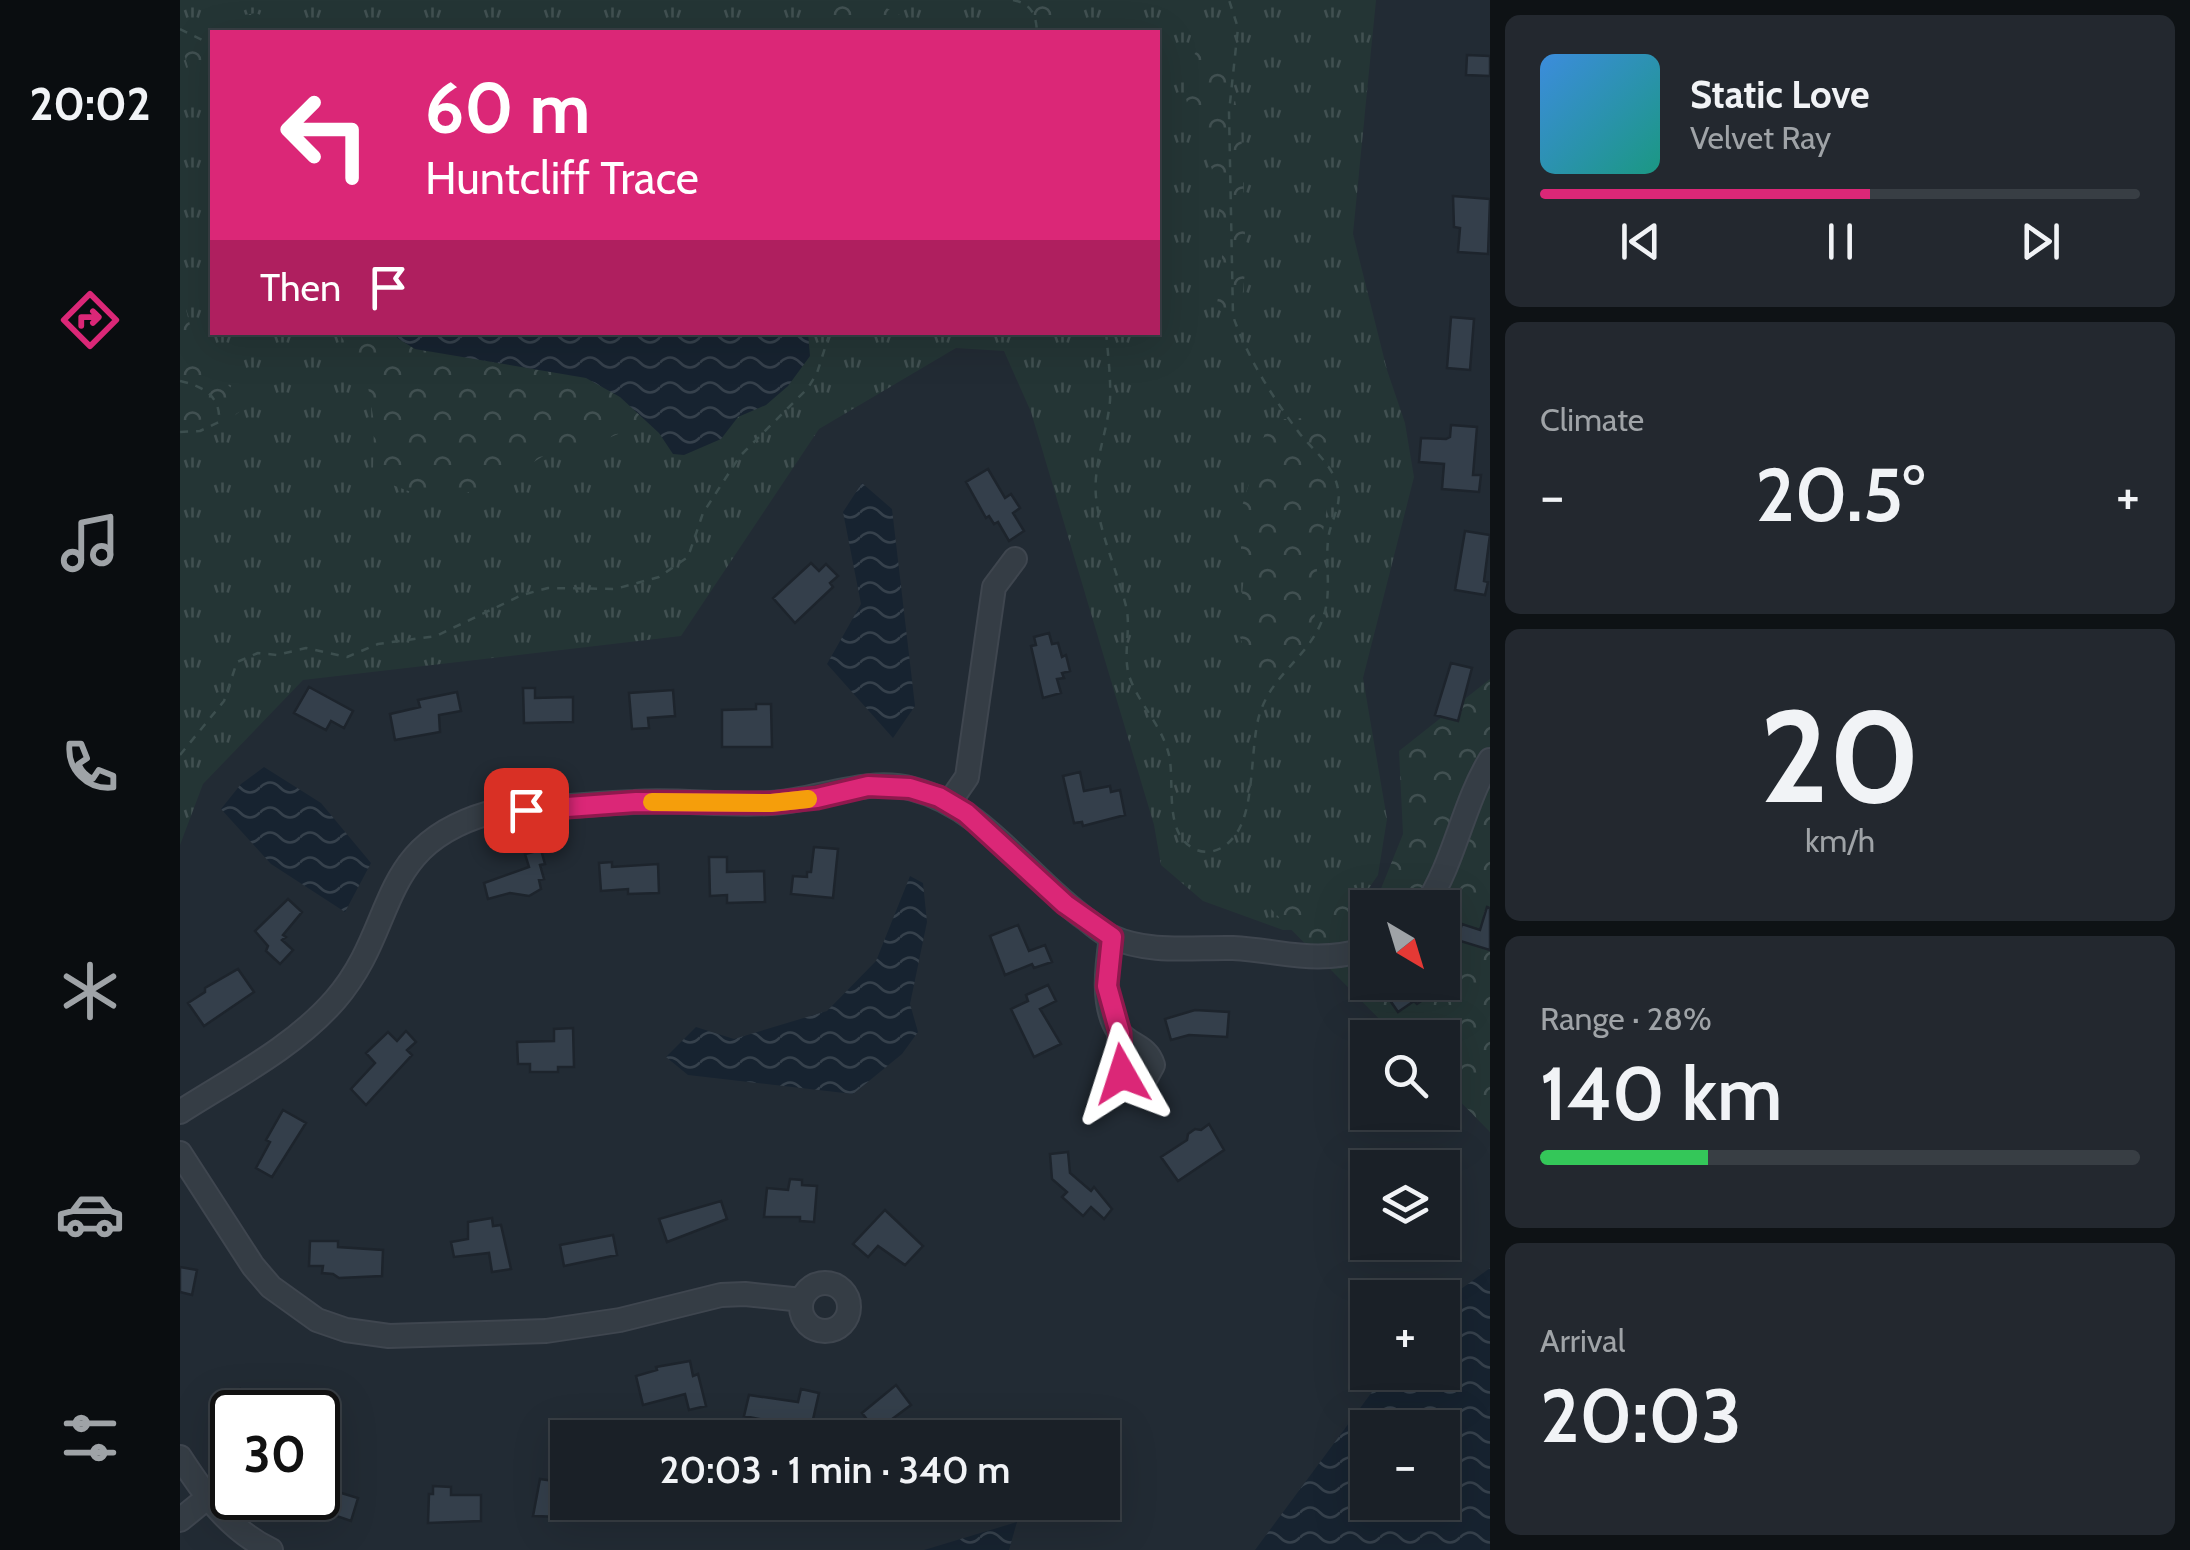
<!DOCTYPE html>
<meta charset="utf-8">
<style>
body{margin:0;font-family:Cabin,sans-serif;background:#23282f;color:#f1f3f6;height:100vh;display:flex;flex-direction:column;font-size:38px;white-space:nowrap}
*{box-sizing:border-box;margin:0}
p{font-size:32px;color:#9fa3a7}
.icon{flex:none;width:55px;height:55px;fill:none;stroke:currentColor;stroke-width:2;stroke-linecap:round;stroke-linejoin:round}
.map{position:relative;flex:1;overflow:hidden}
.panel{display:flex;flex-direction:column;gap:15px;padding:15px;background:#0e1215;width:700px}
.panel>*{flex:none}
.top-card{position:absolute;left:30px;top:30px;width:950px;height:305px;border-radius:0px;box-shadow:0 10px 40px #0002,0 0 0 2px #383e44;background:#db2777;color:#fff;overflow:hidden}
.needle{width:65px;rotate:142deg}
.fabs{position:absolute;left:1170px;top:890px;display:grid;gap:20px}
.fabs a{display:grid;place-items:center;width:110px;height:110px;border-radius:0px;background:#1a2027;box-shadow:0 10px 40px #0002,0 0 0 2px #383e44;font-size:50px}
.speed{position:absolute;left:30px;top:1390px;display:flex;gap:20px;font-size:50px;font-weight:700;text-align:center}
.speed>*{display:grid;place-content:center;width:130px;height:130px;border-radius:50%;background:#1a2027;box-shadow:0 10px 40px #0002,0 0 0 2px #383e44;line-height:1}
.speed .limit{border:5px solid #111;border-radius:15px;background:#fff;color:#111}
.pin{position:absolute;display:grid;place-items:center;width:85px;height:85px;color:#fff;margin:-42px;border-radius:20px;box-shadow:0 5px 15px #0006}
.me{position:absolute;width:110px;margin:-55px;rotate:354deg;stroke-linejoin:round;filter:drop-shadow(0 0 8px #0008)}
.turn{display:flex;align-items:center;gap:35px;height:210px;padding:0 50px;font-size:45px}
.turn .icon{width:130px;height:130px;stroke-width:2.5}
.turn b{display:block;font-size:70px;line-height:85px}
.then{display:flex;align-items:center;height:95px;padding:0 50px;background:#0003;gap:20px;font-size:38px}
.big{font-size:75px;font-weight:600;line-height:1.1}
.panel .card{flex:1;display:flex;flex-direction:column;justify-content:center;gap:15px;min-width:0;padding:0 35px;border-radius:15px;background:#23282f}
.panel .dial{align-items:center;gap:0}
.dial b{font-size:130px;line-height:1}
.song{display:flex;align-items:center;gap:30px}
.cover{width:120px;height:120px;border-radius:15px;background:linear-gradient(135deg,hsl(210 70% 55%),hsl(170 70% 35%))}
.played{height:10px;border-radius:5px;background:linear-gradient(90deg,#db2777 55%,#383e44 55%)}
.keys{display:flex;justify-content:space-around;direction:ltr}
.heat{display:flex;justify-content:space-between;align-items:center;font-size:55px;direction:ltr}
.charge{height:15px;border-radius:8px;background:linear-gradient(90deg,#34c759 28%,#383e44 0)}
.trip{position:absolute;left:370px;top:1420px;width:570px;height:100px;border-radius:0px;background:#1a2027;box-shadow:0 10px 40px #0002,0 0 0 2px #383e44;font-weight:600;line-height:100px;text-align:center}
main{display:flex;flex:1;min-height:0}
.dock{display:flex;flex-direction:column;width:180px;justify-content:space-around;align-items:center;background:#0a0d10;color:#9fa3a7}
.dock .icon{width:70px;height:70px}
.dock .active{color:#db2777}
.dock b{font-size:45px;color:#f1f3f6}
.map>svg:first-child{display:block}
</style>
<main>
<nav class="dock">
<b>20:02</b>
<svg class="icon active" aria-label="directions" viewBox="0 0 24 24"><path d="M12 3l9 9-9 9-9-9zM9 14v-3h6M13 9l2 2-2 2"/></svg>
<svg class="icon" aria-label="music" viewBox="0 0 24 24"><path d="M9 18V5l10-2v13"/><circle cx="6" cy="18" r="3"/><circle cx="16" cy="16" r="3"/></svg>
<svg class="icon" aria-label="phone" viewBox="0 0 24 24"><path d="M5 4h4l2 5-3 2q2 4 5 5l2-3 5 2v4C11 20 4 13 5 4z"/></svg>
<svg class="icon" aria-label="climate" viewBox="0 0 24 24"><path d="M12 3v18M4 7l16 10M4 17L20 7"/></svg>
<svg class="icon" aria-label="car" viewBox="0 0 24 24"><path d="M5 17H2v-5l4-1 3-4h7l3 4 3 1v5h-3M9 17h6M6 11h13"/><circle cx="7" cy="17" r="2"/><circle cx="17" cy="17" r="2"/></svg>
<svg class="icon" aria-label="filters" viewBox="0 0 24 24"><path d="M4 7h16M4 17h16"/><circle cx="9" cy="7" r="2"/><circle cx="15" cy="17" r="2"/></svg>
</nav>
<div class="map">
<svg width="1310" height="1550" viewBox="0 0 1310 1550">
<defs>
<pattern id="grass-tufts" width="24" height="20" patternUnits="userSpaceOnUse" patternTransform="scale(2.5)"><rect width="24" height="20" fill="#243535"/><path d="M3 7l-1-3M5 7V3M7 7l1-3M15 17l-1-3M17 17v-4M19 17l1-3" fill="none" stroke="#415051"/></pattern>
<pattern id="forest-crowns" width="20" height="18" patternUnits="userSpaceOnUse" patternTransform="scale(2.5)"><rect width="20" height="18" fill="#243535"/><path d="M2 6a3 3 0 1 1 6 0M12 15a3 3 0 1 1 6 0" fill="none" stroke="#415051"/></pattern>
<pattern id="water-waves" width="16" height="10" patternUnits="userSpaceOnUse" patternTransform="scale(2.5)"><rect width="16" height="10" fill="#172330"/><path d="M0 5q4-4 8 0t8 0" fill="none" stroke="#36414c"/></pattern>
</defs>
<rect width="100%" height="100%" fill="#222b34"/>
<path fill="url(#grass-tufts)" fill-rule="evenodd" d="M 0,0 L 1196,0 L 1173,234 L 1207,370 L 1225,423 L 1234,477 L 1183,678 L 1207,819 L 1198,875 L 1161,929 L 1103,930 L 1023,901 L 981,865 L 974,825 L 851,412 L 824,351 L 776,348 L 639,429 L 501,636 L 123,680 L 23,784 L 0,845 ZM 32,32 L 978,32 L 978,332 L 32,332 Z"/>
<path fill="url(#forest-crowns)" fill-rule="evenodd" d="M 636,0 C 678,0 712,0 739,32 L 642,32 L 629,4 Z
M 822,0 L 877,0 L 876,27 C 855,35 841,34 823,23 Z
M 76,13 L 115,32 L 32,32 L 32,115 L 16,94 L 2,47 L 26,21 Z
M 1041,39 L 1061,127 L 1066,262 L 1062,300 L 1045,314 L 1036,308 C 1049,251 1039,196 1025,140 C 1021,124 1013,119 1008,106 C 1002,91 1010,68 1015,53 Z
M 0,275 C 8,326 16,369 64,396 L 64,408 L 54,416 L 0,422 Z
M 159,333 L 209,333 L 235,349 L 406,378 L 440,397 L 460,415 L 455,427 L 426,439 L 368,453 L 327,479 L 280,495 L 244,497 L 210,484 L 193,468 L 194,422 L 186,375 Z
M 1123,418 L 1146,439 L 1150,491 L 1137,565 L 1136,609 L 1127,657 L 1112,675 L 1085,672 L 1068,660 L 1058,631 L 1064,576 L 1058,519 L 1089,420 Z
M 1310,679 L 1310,1132 L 1263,1084 L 1262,1038 L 1217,1037 L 1082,900 L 1145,901 L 1198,896 L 1223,834 L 1219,751 ZM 1188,908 L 1262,908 L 1262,982 L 1188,982 Z"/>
<path fill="url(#water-waves)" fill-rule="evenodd" d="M 209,333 L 628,333 L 630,356 L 608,386 L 586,405 L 558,417 L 541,439 L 504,455 L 493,454 L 479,433 L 440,397 L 406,378 L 235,349 Z
M 682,483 L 712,509 L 735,706 L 713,738 L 647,664 L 681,604 L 663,512 Z
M 84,767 L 141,803 L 191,863 L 165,912 L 91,864 L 41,809 L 61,784 Z
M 730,876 L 743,883 L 747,922 L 730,1004 L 738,1032 L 722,1054 L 673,1094 L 508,1075 L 486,1057 L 516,1027 L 554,1039 L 647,1011 L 696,961 Z
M 1310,1268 L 1310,1550 L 1075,1550 L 1206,1373 L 1262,1372 L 1263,1302 ZM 1188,1428 L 1262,1428 L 1262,1502 L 1188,1502 Z
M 837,1522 L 829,1550 L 744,1550 Z"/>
<path fill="#343f4b" stroke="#1d242c" stroke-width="2.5" d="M 1287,55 L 1310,56 L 1310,76 L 1286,75 Z
M 1273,196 L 1310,199 L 1308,254 L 1278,252 L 1280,228 L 1274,227 Z
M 1271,317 L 1294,319 L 1290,370 L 1267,368 Z
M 1271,425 L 1297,427 L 1293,475 L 1301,475 L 1299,492 L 1262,489 L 1264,464 L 1239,462 L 1241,438 L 1266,439 L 1270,437 Z
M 808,469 L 825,498 L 831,494 L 840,508 L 833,513 L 844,531 L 829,541 L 818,522 L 814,524 L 809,516 L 806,518 L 786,482 Z
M 1285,531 L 1310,535 L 1304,581 L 1308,582 L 1305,595 L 1275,590 Z
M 631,563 L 639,571 L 646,564 L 658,576 L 650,583 L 653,587 L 615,623 L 593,598 Z
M 869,633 L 872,644 L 878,643 L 882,657 L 886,655 L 890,671 L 882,673 L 884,678 L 877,679 L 881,693 L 863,698 L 851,646 L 856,645 L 854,637 Z
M 1271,663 L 1292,668 L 1278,721 L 1255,715 Z
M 129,687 L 173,711 L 164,728 L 151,721 L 146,730 L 114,713 Z
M 343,688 L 355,688 L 355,698 L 393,697 L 393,722 L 344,723 Z
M 493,690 L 495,716 L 468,718 L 469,728 L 452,729 L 449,693 Z
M 277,692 L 281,711 L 259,715 L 260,732 L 215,740 L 210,714 L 240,707 L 238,700 Z
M 576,704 L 591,704 L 592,747 L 542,747 L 542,710 L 576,709 Z
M 900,772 L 904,791 L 930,786 L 931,792 L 940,790 L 945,815 L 903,826 L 902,822 L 894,823 L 883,776 Z
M 634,847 L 658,849 L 653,898 L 611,894 L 613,876 L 627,877 L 627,872 L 631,872 Z
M 361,850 L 365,864 L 360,865 L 364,879 L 359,880 L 361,889 L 349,896 L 330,893 L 308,899 L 304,883 L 349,867 L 345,854 Z
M 529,857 L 547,857 L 547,872 L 584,871 L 585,902 L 547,903 L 547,895 L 530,896 Z
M 432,862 L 432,867 L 478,864 L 479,893 L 448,894 L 448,889 L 421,891 L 419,863 Z
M 108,899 L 122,912 L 103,935 L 106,937 L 102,940 L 113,950 L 100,964 L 86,951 L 88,946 L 75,931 Z
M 1307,907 L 1310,908 L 1310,950 L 1277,940 L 1282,924 L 1300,930 Z
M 838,925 L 849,951 L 865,945 L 872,962 L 854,968 L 852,964 L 825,975 L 810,936 Z
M 58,969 L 74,992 L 24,1026 L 8,1003 L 25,992 L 25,988 Z
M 1227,982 L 1269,982 L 1237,1004 L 1234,1001 L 1218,1012 L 1207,996 Z
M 868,985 L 876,1001 L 860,1009 L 881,1044 L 854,1057 L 831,1009 L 848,1001 L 846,995 Z
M 1015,1010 L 1049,1012 L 1047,1037 L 1009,1035 L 991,1040 L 985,1019 Z
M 393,1028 L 394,1067 L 378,1067 L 378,1072 L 350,1072 L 350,1064 L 338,1064 L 337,1042 L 374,1041 L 374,1029 Z
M 226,1031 L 236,1042 L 227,1050 L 232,1055 L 186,1105 L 171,1089 L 195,1063 L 186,1053 L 208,1032 L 217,1041 Z
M 103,1110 L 126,1123 L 92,1177 L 76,1168 L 90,1142 L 86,1140 Z
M 1029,1124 L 1044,1150 L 998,1181 L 981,1157 L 1007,1140 L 1008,1134 L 1015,1129 L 1021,1130 Z
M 888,1152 L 890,1173 L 911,1191 L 914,1187 L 932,1209 L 924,1219 L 911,1207 L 903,1216 L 882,1197 L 887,1192 L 872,1179 L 870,1154 Z
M 610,1179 L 622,1180 L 622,1185 L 637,1186 L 634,1222 L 620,1221 L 620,1217 L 584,1217 L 587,1188 L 608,1190 Z
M 541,1201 L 547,1219 L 487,1242 L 479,1219 Z
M 705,1210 L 743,1246 L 725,1265 L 698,1246 L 688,1257 L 673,1244 Z
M 312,1218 L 313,1226 L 321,1225 L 331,1269 L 312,1272 L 309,1253 L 274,1257 L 271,1242 L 288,1239 L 288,1222 Z
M 433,1235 L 437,1255 L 384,1266 L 380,1245 Z
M 130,1241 L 158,1241 L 158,1247 L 203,1250 L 202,1276 L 159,1278 L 153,1274 L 142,1273 L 143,1266 L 129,1266 Z
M 0,1267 L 17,1270 L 12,1295 L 0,1292 Z
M 510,1361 L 513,1376 L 518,1374 L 526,1406 L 509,1410 L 505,1394 L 463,1405 L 456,1376 L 477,1370 L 476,1367 Z
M 716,1385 L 731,1405 L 696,1431 L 682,1413 Z
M 60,1389 L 74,1412 L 52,1412 L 52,1428 L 37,1402 Z
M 621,1389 L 639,1393 L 629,1437 L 611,1433 L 610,1438 L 593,1438 L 595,1428 L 578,1424 L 579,1419 L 564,1416 L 569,1395 L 618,1402 Z
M 360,1479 L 388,1483 L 388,1502 L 416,1502 L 414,1518 L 353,1516 Z
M 138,1486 L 178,1498 L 171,1521 L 110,1500 L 110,1498 L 138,1498 Z
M 253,1486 L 271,1487 L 271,1495 L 301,1495 L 301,1521 L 248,1523 L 249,1494 L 253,1494 Z"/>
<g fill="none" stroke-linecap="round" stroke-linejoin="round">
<defs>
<path id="minor" d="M 769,803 L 787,777 L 814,587 L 835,559
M 1244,908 C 1275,862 1282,806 1310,760
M 931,937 C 927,965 921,1007 939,1032 C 949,1046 967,1045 973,1065 L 967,1076 L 957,1082 L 942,1074 L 939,1033
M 0,1112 C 53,1078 113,1048 155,1000 C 219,926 194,846 309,813 C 357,809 405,804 454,802 C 499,799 545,806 590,803 C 637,801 686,776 733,789 C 804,807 849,879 907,920 C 915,926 923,934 932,937 C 969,954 1014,947 1053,948 C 1106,951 1132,965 1188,949
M 0,1153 L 73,1266 L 91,1287 L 137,1320 L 166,1330 L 209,1336 L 366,1331 L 440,1320 L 541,1295 L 565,1294 L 622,1300
M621 1307a24 24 0 1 1 48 0a24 24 0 1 1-48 0Z
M 0,1457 C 24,1494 49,1530 91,1550
M 0,1520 L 27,1498"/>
</defs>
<use href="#minor" stroke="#3f464f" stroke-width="26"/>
<path stroke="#3c4e4e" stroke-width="2.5" stroke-dasharray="8 8" stroke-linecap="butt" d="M 833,0 C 852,4 856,15 857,32
M 0,29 L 32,45
M 926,332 C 928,355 931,378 930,401 C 927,434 913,463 916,497 C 920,535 937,570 946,606 C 952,631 941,658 951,681 C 962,708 982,726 989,755 C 995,782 984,830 1011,847 C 1028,858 1046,849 1056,834 C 1075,808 1070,749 1079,716 C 1091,675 1126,659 1141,623 C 1153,596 1145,568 1148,541 C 1149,523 1162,507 1158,489 C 1154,466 1134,451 1120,434 C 1093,398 1068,359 1053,316 L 1049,112 L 1058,28 L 1049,0
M 0,381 C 23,386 41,396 39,422 L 20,431 L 0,432
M 0,755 L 44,701 L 57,662 L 78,653 L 97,655 L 126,648 L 167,657 L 198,644 L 256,636 L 342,595 L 368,588 L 435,589 L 479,577 L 508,557 L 523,513 L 560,456 L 628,388 L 637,373 L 650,332"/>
<use href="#minor" stroke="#353d45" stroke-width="22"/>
</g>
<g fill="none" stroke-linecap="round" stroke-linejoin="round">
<defs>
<path id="route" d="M 346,810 L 456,802 L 591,803 L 637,798 L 688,786 L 730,788 L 759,797 L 786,813 L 885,904 L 932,937 L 927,986 L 940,1033 L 942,1074"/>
</defs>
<use href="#route" stroke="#8e194d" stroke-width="25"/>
<use href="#route" stroke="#db2777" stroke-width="18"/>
<path stroke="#f59e0b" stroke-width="18" d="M 472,802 L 591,803 L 628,799"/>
</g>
</svg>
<div class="fabs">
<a><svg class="needle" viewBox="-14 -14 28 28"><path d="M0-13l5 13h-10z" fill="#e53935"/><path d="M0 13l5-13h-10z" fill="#9fa3a7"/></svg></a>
<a><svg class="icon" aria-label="search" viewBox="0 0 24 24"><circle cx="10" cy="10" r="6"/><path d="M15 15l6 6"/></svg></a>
<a><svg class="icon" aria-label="layers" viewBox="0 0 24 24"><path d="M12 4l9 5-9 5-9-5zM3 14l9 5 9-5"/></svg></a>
<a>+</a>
<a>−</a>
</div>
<div class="speed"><div class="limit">30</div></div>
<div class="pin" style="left:346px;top:810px;background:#d93025"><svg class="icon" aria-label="arrive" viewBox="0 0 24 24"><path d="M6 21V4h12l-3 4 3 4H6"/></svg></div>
<svg class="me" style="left:942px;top:1074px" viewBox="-20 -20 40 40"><path d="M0-17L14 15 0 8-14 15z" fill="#db2777" stroke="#fff" stroke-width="4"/></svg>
<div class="trip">20:03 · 1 min · 340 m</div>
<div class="top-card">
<div class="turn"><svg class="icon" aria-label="left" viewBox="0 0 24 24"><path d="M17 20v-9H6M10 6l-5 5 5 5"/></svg><div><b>60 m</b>Huntcliff Trace</div></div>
<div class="then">Then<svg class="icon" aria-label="arrive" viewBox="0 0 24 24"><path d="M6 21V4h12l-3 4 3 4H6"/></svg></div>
</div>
</div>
<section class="panel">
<div class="card">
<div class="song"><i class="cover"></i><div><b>Static Love</b><p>Velvet Ray</p></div></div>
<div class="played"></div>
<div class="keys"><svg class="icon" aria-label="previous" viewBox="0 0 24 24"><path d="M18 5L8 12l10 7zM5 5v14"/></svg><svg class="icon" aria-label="pause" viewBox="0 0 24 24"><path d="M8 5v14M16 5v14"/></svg><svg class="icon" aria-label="next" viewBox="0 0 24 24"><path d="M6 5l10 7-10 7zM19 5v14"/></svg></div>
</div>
<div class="card"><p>Climate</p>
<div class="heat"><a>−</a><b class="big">20.5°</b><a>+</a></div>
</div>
<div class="card dial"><b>20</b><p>km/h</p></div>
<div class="card"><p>Range · 28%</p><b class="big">140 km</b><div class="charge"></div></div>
<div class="card"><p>Arrival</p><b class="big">20:03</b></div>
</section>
</main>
